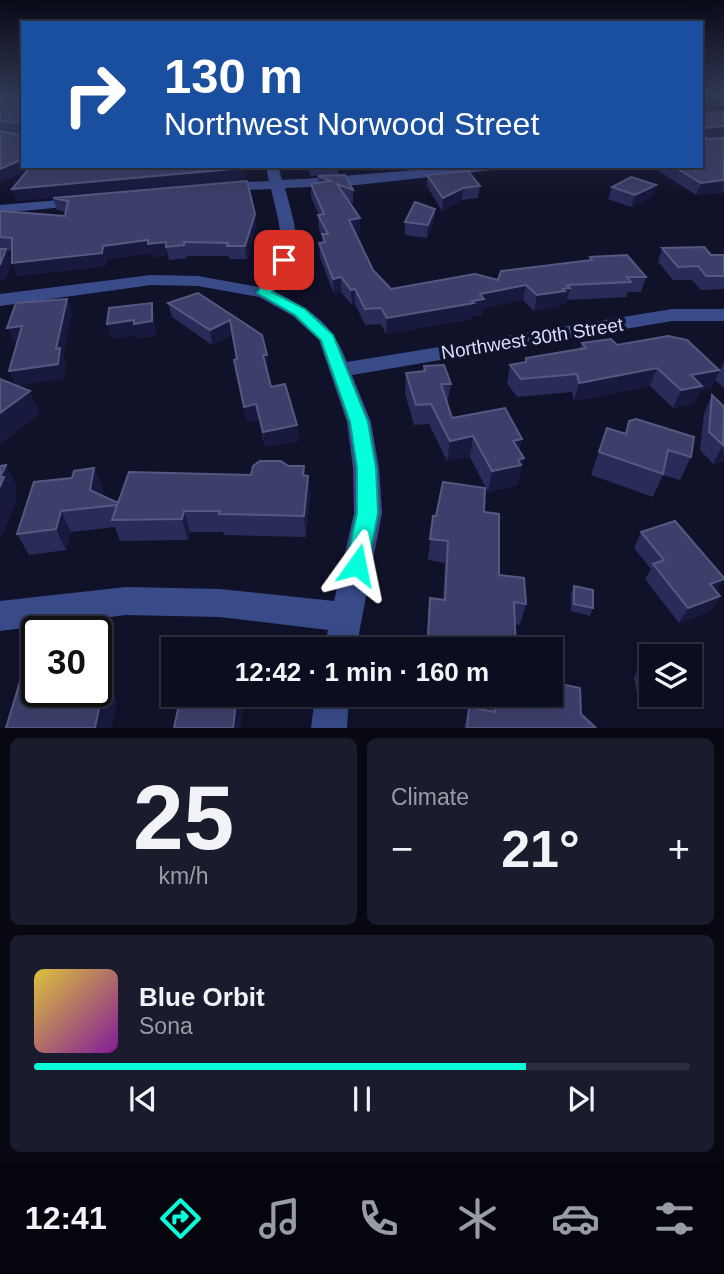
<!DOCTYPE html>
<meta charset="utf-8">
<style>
body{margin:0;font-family:Arial,sans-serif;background:#1a1c2d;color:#f1f3f6;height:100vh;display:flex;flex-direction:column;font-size:26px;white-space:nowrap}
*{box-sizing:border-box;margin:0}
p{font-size:23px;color:#9a9ca5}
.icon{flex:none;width:38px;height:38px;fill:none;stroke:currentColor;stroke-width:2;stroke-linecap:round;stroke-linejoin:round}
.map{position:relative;height:728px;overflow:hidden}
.sheet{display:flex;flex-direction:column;gap:10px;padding:10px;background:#070812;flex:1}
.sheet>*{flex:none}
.banner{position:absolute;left:21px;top:21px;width:682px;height:147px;border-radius:0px;box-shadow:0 7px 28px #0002,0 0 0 2px #2c2e3e;background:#1a4fa0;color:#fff;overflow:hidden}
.fabs{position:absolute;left:639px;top:644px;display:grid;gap:14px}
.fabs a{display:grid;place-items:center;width:63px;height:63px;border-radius:0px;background:#0c0e20;box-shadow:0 7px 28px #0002,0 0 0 2px #2c2e3e;font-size:35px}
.speed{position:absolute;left:21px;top:616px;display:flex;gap:14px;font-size:35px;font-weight:700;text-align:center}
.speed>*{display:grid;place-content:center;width:91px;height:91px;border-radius:50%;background:#0c0e20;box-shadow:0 7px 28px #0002,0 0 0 2px #2c2e3e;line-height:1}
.speed .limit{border:4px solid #111;border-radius:10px;background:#fff;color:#111}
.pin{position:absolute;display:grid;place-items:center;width:60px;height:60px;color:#fff;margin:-30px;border-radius:14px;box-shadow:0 4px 10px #0006}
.me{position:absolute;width:77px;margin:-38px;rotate:12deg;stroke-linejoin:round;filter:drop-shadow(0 0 5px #0008)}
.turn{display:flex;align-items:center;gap:24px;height:147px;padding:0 28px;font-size:32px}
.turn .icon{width:91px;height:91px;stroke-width:2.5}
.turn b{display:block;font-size:49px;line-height:60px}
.big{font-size:52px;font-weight:800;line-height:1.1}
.sheet .tile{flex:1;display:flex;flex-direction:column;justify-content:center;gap:10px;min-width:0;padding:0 24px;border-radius:10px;background:#1a1c2d}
.sheet .dial{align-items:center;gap:0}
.dial b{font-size:91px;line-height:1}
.song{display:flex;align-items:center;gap:21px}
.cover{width:84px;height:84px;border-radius:10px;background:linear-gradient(135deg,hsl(50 70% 55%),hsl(290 70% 35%))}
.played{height:7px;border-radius:4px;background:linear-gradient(90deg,#05ffda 75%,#2c2e3e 75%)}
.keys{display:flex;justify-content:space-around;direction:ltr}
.heat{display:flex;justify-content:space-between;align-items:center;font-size:38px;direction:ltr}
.sheet .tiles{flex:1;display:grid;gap:10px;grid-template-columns:1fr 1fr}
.tile:last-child{grid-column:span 2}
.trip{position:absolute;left:161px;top:637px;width:402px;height:70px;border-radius:0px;background:#0c0e20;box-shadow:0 7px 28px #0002,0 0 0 2px #2c2e3e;font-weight:800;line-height:70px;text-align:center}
.menu{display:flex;height:112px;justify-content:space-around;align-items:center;background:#05060d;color:#9a9ca5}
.menu .icon{width:49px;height:49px}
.menu .current{color:#05ffda}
.menu b{font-size:32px;color:#f1f3f6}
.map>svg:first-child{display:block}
</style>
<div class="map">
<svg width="724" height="728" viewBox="0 0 724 728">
<rect width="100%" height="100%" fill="#10122a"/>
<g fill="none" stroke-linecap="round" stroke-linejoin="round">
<path fill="#3a4b8a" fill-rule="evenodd" d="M 266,166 L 278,166 L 282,180 C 355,177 427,166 499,166 L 493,170 L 357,185 L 285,188 C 299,241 303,242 274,291 C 312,311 331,321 347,362 L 672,309 L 724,309 L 724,321 L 672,321 L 352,375 L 371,422 L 379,468 L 382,513 L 356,649 L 324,649 L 328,630 L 220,617 L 126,615 L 0,631 L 0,601 L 126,587 L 220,589 L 334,601 L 354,513 L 353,468 L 347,422 L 319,340 L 293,316 L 259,297 L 198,286 L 151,285 L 0,306 L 0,294 L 151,275 L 198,276 L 259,287 C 287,242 283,239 271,189 L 221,191 L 214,187 L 221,183 L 269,181 Z
M 82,198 L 87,199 L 87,205 L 0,213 L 0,205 Z
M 315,695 L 349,695 L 347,728 L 311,728 Z"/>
</g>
<path fill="#292b58" d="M 0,95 L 245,180 L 16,201 L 27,170 L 0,183 Z
M 724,112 L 724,137 L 705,138 L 724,138 L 724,192 L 696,195 L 651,166 L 702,166 L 702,113 Z
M 306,166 L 338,166 L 338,175 L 311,176 Z
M 427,175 L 480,186 L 478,198 L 462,200 L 442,211 L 427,186 Z
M 318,176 L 353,190 L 353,203 L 349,201 L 360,233 L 355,233 L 373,270 L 391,289 L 498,280 L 589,260 L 590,257 L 646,277 L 641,292 L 628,292 L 626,297 L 567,300 L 566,303 L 562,304 L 561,306 L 534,311 L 523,300 L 483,308 L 482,315 L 472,316 L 472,319 L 386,334 L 381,324 L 365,325 L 355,304 L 352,305 L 341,292 L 334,294 L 320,258 L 319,243 L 323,243 L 322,236 L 319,229 L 318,215 L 319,215 L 311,197 L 311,184 L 318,183 Z
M 612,187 L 652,197 L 631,207 L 608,199 Z
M 53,198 L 255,214 L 256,226 L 247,259 L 229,259 L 229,256 L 187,256 L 187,258 L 169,260 L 168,255 L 151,257 L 150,253 L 107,259 L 106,266 L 17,276 L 12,263 L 12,251 L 7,251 L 12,262 L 5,279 L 0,280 L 0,211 L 65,216 L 66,212 L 57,210 Z
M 435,209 L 434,222 L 427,238 L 405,235 L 405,222 Z
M 662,248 L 711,255 L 724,255 L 724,289 L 701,290 L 692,280 L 673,280 L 658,262 Z
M 198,293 L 269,370 L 267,370 L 271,387 L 299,441 L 265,447 L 259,420 L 247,422 L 237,375 L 234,360 L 237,359 L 232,335 L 212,345 L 172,317 L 168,303 Z
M 582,343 L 617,345 L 719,370 L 711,388 L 700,390 L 694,404 L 673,408 L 650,386 L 574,401 L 572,392 L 517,397 L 507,383 L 510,365 L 525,362 L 526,358 L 580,349 Z
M 724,362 L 724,388 L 715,380 Z
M 424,366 L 451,384 L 447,404 L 452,418 L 520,451 L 524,458 L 517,485 L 488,492 L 470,457 L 447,461 L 429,424 L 414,425 L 405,393 L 406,373 L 423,372 Z
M 712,395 L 724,407 L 724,461 L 713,464 L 700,450 L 704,414 Z
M 629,421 L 691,457 L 680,480 L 663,475 L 653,497 L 591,475 L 607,428 L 625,434 Z
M 94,468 L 103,489 L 102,496 L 118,503 L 251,475 L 308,476 L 310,497 L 306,537 L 224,535 L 223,532 L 190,532 L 188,540 L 120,541 L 115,527 L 71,532 L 66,550 L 29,555 L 17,534 L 72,478 Z
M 484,512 L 499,575 L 526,604 L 520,625 L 515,624 L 516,649 L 426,649 L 430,598 L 443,600 L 445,563 L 428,560 L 433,516 Z
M 641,532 L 724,579 L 716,591 L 720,596 L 710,611 L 679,623 L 645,579 L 651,569 L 634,548 Z
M 574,586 L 593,608 L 590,616 L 571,611 L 571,593 Z
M 638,670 L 651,672 L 651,695 L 665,695 L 663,698 L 637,694 L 634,677 Z
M 490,695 L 551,695 L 581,714 L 596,728 L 464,728 L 469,707 L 490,711 Z"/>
<path fill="#17193e" d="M 724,126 L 724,136 L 702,138 L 703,130 L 705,128 Z
M 23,159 L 23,166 L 36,166 L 0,183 L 0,169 Z
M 244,166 L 245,180 L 16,201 L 12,189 Z
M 724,180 L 723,192 L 696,195 L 701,183 Z
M 656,185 L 652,197 L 631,207 L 635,195 Z
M 463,188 L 462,200 L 442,211 L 443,198 Z
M 435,209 L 434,222 L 427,238 L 428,225 Z
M 255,214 L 256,226 L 247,259 L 245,246 Z
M 360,218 L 360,233 L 349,234 L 349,220 Z
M 148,240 L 166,242 L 166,247 L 168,255 L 151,257 L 150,253 L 107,259 L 106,266 L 17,276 L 12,263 L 103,246 Z
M 6,249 L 12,262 L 5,279 L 0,280 L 0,265 Z
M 341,277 L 341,292 L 334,294 L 333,279 Z
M 526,285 L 523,300 L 483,308 L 482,315 L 472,316 L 472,319 L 386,334 L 387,318 L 472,301 L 480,294 Z
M 570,288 L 566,303 L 562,304 L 561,306 L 534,311 L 537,295 Z
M 355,289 L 355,304 L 352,305 L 351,290 Z
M 67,299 L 72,313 L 64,356 L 66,363 L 64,379 L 16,386 L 9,371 L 56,349 Z
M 152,303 L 155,317 L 156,336 L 138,339 L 137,335 L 112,339 L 107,324 Z
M 230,320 L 232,335 L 212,345 L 210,330 Z
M 22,326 L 28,340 L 14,342 L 7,328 Z
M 263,355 L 267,355 L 269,370 L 265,370 Z
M 657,368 L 650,386 L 574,401 L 579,383 Z
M 719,370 L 711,388 L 700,390 L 694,404 L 673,408 L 681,390 L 691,375 Z
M 30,391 L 40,413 L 0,445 L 0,413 Z
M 256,404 L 259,420 L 247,422 L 244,407 Z
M 297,425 L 299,441 L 265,447 L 263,432 Z
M 473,436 L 470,457 L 447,461 L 450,441 Z
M 522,439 L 518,459 L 513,441 Z
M 723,445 L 724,461 L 713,464 Z
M 524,458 L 517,485 L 488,492 L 492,471 L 518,460 Z
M 6,465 L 18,488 L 15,496 L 17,500 L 0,541 L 0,477 Z
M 94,468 L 103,489 L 99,507 L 90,490 Z
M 308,476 L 310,497 L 306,537 L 304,516 Z
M 61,511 L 71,532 L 66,550 L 56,529 Z
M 184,511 L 190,532 L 188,540 L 182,519 Z
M 724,579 L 715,594 L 710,584 Z
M 720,596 L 710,611 L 679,623 L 688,608 Z
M 105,679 L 117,700 L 112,728 L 95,728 Z
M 236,695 L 243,695 L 244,699 L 241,728 L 233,728 Z"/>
<path fill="#3c3f6a" stroke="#555881" stroke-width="2" d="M 0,95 L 23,95 L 23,159 L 0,169 L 0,131 L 19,135 L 22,132 L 21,124 L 0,121 Z
M 724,112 L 724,126 L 705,128 L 703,130 L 706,139 L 724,138 L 724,180 L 701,183 L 673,166 L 702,166 L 702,113 Z
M 31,166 L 243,166 L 243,168 L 12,189 Z
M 468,171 L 480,186 L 463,188 L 443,198 L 427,175 Z
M 345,175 L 353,190 L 337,184 L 360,218 L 349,220 L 373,270 L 391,289 L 475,274 L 498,280 L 501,271 L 592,260 L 590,257 L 627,255 L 646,277 L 627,277 L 631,282 L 567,285 L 570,288 L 563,289 L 565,291 L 537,295 L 526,285 L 480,294 L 484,299 L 472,301 L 474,303 L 387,318 L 381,308 L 365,309 L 355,289 L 351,290 L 341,277 L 333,279 L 319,243 L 325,242 L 322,234 L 328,234 L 318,215 L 324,214 L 311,184 L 331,181 L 318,176 Z
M 631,177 L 656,185 L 635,195 L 612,187 Z
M 247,181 L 255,214 L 245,246 L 227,246 L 228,243 L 184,242 L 184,245 L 166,247 L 166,242 L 148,244 L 148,240 L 103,246 L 102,253 L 12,263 L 12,238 L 0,237 L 0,211 L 65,216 L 68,201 L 53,198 Z
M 415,202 L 435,209 L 428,225 L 405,222 Z
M 704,247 L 711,255 L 724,255 L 724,276 L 706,276 L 698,266 L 678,267 L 662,248 Z
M 0,249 L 6,249 L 0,265 Z
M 198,293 L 262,335 L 267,355 L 263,355 L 271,387 L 285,384 L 297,425 L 263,432 L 256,404 L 244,407 L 234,360 L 237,359 L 230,320 L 210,330 L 168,303 Z
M 67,299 L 56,349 L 60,348 L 58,364 L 9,371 L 22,326 L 7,328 L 16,303 Z
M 152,303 L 152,321 L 134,324 L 134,320 L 107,324 L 109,308 Z
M 668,336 L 687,340 L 719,370 L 691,375 L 702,386 L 681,390 L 657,368 L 579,383 L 577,374 L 521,379 L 510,365 L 526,362 L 526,358 L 586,348 L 582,343 L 611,339 L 617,345 Z
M 444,365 L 451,384 L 441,384 L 452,418 L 505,408 L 522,439 L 513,441 L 524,458 L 518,460 L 521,465 L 492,471 L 473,436 L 450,441 L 431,404 L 416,405 L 406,373 L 425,371 L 424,366 Z
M 0,379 L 30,391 L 0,413 Z
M 712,395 L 724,407 L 723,445 L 709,432 Z
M 636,419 L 694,437 L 691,457 L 668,450 L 663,474 L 599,452 L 607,428 L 626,434 L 629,421 Z
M 260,461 L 281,461 L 288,466 L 304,466 L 303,475 L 308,476 L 304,516 L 219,514 L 220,511 L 184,511 L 182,519 L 112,520 L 117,505 L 61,511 L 56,529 L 17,534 L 34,482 L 72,478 L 74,471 L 94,468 L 90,490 L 118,503 L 129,472 L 251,475 L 253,466 Z
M 6,465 L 0,477 L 4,477 L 0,487 L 0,466 Z
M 443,482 L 485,488 L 484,512 L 499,514 L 499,575 L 524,578 L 526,604 L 514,602 L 516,649 L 497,649 L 497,646 L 428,636 L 430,598 L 445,600 L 448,541 L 430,539 L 433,516 L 436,516 Z
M 675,521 L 724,578 L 724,579 L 710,584 L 720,596 L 688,608 L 653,564 L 664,560 L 641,532 Z
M 574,586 L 593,590 L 593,608 L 574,604 Z
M 37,664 L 37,691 L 96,691 L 96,680 L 105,679 L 95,728 L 6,728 L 25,665 Z
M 638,670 L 651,672 L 651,688 L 641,687 Z
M 551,682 L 580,688 L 581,714 L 596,728 L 467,728 L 469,707 L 495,712 L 495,695 L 551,695 Z
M 181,695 L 237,695 L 233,728 L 174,728 Z"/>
<linearGradient id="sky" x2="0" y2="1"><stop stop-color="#090a17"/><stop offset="0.48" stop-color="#313955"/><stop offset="1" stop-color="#313955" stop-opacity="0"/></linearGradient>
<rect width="724" height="197" fill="url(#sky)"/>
<path fill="#05ffda" stroke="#03a68e" stroke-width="2" d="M 284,256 L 290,260 L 272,292 L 305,309 L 333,335 L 368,422 L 376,468 L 378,513 L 368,565 L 365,572 L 357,575 L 349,572 L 346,565 L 357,513 L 357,468 L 350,422 L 321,340 L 295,315 L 257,293 L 279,257 Z"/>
<g text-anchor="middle" stroke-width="7" stroke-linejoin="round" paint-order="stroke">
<g font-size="19" fill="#d9deff" stroke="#10122a">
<text transform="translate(532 338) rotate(-9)" y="7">Northwest 30th Street</text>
</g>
</g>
</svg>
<div class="fabs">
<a><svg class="icon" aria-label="layers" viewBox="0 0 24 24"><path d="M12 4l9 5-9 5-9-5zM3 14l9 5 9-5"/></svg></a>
</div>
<div class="speed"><div class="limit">30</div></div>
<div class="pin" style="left:284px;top:260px;background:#d93025"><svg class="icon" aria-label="arrive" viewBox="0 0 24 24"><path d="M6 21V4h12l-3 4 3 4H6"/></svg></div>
<svg class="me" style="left:357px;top:565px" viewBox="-20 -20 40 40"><path d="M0-17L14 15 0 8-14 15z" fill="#05ffda" stroke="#fff" stroke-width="4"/></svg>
<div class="trip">12:42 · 1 min · 160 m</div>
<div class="banner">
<div class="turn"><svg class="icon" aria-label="right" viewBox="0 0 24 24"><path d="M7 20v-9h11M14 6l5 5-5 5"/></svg><div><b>130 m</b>Northwest Norwood Street</div></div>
</div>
</div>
<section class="sheet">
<div class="tiles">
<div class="tile dial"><b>25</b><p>km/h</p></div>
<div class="tile"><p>Climate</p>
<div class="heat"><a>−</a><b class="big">21°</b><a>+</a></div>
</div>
<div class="tile">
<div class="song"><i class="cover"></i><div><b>Blue Orbit</b><p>Sona</p></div></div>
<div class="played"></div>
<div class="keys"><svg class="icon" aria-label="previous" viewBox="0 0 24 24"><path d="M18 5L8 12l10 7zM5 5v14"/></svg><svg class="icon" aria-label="pause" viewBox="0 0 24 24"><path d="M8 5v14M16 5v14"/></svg><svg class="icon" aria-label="next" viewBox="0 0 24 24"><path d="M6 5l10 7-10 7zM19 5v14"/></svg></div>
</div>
</div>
</section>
<nav class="menu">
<b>12:41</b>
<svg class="icon current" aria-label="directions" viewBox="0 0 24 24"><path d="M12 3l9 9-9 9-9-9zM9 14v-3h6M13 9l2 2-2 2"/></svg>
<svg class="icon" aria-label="music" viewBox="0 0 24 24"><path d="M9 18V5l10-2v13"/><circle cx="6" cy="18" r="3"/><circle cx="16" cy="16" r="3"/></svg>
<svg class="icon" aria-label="phone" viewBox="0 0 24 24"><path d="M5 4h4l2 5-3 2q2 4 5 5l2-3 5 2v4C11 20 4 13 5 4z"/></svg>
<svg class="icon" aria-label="climate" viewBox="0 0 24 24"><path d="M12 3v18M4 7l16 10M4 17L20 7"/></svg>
<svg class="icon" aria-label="car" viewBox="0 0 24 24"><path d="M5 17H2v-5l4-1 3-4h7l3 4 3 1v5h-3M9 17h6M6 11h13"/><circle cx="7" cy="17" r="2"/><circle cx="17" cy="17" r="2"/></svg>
<svg class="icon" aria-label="filters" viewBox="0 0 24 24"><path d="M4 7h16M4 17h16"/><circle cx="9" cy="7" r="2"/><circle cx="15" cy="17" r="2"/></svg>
</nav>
